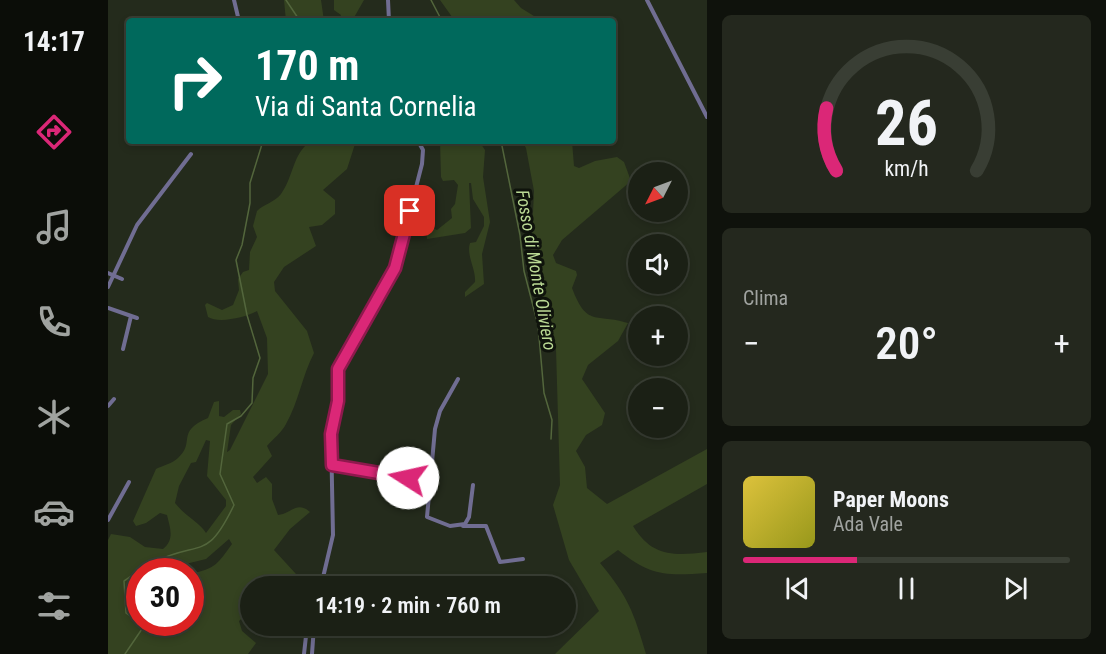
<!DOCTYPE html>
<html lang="it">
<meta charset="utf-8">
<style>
body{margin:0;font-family:"Roboto Condensed",sans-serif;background:#24281e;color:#f1f3f6;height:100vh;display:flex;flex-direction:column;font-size:22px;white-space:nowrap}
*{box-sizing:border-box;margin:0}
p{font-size:20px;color:#a0a3a0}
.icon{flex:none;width:33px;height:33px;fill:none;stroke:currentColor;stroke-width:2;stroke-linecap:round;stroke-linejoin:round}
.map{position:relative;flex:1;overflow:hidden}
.side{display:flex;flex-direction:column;gap:15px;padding:15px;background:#0f120c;width:399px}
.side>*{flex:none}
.guide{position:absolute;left:18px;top:18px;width:490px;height:126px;border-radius:6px;box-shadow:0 3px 9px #0003,0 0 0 2px #393e34;background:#00695c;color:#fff;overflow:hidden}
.needle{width:39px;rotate:228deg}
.buttons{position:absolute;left:520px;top:162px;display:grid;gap:12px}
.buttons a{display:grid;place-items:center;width:60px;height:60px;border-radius:50%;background:#1b2015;box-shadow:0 3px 9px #0003,0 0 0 2px #393e34;font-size:30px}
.speed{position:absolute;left:18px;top:558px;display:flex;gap:12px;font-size:30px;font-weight:700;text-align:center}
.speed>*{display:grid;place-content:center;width:78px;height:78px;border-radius:50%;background:#1b2015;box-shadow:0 3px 9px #0003,0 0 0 2px #393e34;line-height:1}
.speed .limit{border:9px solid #d22;background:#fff;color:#111}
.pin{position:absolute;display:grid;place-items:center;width:51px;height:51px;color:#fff;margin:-26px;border-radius:12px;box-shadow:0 3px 9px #0006}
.me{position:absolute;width:66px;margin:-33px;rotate:280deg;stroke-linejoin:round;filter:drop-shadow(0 0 4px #0008)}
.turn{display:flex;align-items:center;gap:21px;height:126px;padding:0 30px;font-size:27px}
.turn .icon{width:78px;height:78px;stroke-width:2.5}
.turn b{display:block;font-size:42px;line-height:51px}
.big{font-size:45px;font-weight:600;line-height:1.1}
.side .tile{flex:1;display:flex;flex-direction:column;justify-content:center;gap:9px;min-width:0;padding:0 21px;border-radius:9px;background:#24281e}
.side .dial{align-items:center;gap:0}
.dial svg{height:156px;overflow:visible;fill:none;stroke:#393e34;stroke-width:7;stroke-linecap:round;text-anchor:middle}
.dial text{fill:#f1f3f6;stroke:none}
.song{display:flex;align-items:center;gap:18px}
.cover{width:72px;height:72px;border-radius:9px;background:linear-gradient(135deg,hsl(50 70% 55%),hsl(60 70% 35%))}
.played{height:6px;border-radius:3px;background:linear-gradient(90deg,#db2777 35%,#393e34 35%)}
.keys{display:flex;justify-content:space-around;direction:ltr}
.heat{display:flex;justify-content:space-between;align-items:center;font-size:33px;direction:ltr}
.trip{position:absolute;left:132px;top:576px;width:336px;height:60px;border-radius:30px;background:#1b2015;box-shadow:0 3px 9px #0003,0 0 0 2px #393e34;font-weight:600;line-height:60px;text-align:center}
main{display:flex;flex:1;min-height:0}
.dock{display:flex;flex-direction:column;width:108px;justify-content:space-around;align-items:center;background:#0b0d08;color:#a0a3a0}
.dock .icon{width:42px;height:42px}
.dock .on{color:#db2777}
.dock b{font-size:27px;color:#f1f3f6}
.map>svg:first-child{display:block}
</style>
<main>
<nav class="dock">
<b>14:17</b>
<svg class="icon on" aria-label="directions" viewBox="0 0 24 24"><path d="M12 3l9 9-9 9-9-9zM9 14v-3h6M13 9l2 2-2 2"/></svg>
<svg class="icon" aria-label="music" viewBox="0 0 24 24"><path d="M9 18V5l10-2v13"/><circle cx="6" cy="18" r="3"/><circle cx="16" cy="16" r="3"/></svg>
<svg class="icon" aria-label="phone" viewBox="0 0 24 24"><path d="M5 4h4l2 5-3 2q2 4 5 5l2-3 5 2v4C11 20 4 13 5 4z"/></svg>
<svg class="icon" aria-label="climate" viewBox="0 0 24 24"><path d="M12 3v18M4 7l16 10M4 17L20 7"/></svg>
<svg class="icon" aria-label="car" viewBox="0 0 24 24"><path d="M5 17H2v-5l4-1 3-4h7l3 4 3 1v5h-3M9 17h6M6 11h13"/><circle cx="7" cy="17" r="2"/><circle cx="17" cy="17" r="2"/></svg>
<svg class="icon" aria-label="filters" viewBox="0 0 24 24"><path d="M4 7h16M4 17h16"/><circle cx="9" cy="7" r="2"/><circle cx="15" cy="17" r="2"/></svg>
</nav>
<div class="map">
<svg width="599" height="654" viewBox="0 0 599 654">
<rect width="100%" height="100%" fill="#242b1c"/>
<path fill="#344220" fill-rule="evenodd" d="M 176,0 L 213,0 L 216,21 L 178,21 Z
M 226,0 L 256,0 L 244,21 L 231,21 L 233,15 L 226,10 Z
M 332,0 L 406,0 L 413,8 L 434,21 L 347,21 Z
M 203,141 L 248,141 L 239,169 L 215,190 L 227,200 L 227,214 L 214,225 L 201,227 L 208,246 L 176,267 L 166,282 L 167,291 L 199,331 L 206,353 C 194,376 191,401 178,424 C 174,432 165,439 159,446 L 164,456 L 145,477 L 149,483 L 158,477 L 164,484 L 164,499 L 170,515 C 183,514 189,500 202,512 L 182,529 L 166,550 L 188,574 L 209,575 L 208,581 L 181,583 L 177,586 L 142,586 L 142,611 L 131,621 L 134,631 L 148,643 L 140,654 L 0,654 L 0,540 L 3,534 L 22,537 L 37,547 L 55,549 C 67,539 62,528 59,515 L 52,513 L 38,523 L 28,526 L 25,521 L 48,469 C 54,466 65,463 70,458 C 88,442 67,432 100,418 L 106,402 L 111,401 L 111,416 L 116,417 L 125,410 L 132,410 L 133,414 L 123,425 L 119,452 L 122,450 L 160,374 L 159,338 L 149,311 C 139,317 111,324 100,317 L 97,305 L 99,303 L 114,310 L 125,305 L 131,290 L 130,279 L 135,272 L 141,270 L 142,252 L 149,237 L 145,226 L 149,211 C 156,204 167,202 173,194 C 186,176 184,154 203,141 ZM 98,440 L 102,441 L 99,476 L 118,500 L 118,506 L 98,533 C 92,523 76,515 67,503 L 71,486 L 83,463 L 88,462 ZM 121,539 L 124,544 C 111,562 107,570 83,573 L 82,622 L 32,622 L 32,572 L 57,571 L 57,569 L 98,559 Z
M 332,141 L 371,141 L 377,150 L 375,177 L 382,222 L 374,254 L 376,284 L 357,297 L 357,292 L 367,282 C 368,269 358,255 362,243 L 368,242 L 376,226 L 376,217 L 365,199 L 363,183 L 361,183 L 363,228 L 357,233 L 319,239 L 318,225 L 329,230 L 344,218 L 343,209 L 347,204 L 350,185 L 346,180 L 335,181 L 333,177 Z
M 414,141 L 464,141 L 466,166 L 471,168 L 487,161 L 509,157 L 516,162 L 523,181 L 454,240 L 445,255 L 448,263 L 468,271 L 469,275 L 464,288 C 479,328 488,313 520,323 L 510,341 L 480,365 L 474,379 L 497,413 L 494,425 L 478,435 L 468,451 L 477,467 L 479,488 L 499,504 L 599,449 L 599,484 L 525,526 C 544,557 566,556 599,552 L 599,573 C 557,576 543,576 510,550 L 492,563 C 520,596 526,613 538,654 L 447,654 L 491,611 L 461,560 L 445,505 L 452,485 L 448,349 L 423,255 L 426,191 L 418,148 Z"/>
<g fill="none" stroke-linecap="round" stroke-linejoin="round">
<path stroke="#53663c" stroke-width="1.5" d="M 178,0 L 192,21
M 323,0 L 334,21
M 393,141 L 412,235 L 416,271 L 430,325 L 436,393 L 444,420 L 443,439
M 17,654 L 36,626 L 18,613 L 16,581 C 26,574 37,566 48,561 C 94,540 99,561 126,505 L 112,474 L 119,424 L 133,416 L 144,403 L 145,378 L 152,358 L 139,315 L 128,260 L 134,245 L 142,203 L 142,183 L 155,141"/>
<path stroke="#706d92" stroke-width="4" d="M 126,0 L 131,21
M 280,0 L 281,21
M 539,0 L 599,117
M 0,273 L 14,279
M 0,287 L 29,225 L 83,154
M 0,308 L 29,318
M 15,349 L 23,316
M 350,379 L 332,411 L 327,429 L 319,517 L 342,526 L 357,524 L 361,517 L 365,485
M 0,406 L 6,399
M 224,465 L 322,482
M 0,520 L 21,482
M 355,526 L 378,526 L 392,562 L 415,559
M 213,586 L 225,535 L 223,434 L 230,401 L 229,373 L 288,265 L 314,164 L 315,150 L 310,141
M 196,654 L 198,636 L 206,633
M 204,654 L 206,626"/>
</g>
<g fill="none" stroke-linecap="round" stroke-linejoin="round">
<defs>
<path id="route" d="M 300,478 L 224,465 L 223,434 L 230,401 L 230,369 L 287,268 L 302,211"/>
</defs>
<use href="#route" stroke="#8e194d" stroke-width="15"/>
<use href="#route" stroke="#db2777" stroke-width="10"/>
</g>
<g text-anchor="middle" stroke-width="6" stroke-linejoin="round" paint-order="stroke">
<g font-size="18" font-style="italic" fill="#bad994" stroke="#0f130c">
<text transform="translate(428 270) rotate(80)" y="6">Fosso di Monte Oliviero</text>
</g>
</g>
</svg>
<div class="buttons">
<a><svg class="needle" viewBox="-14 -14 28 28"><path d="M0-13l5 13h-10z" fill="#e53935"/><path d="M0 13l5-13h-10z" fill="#a0a3a0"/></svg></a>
<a><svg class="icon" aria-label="sound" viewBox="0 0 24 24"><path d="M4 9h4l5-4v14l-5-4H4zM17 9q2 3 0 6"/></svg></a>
<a>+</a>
<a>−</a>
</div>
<div class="speed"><div class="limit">30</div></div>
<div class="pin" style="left:302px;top:211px;background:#d93025"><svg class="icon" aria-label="arrive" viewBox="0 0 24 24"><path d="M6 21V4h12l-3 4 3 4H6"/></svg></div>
<svg class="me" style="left:300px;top:478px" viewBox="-20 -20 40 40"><circle r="19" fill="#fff"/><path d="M0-13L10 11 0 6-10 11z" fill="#db2777"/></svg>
<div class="trip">14:19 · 2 min · 760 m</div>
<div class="guide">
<div class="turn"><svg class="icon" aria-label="right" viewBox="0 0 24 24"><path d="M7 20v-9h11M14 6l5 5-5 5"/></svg><div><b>170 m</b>Via di Santa Cornelia</div></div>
</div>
</div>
<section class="side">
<div class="tile dial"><svg viewBox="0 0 100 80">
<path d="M14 69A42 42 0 1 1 86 69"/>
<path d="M14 69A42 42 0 0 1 9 37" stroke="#db2777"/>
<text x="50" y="56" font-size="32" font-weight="700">26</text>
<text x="50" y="72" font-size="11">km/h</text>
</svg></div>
<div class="tile"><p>Clima</p>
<div class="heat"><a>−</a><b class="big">20°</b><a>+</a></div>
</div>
<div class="tile">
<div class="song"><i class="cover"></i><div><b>Paper Moons</b><p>Ada Vale</p></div></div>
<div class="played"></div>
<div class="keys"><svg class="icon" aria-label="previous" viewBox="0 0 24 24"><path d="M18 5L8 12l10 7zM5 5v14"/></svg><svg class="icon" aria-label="pause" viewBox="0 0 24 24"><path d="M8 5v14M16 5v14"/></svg><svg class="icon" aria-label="next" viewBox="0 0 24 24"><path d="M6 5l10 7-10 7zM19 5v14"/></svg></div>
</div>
</section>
</main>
